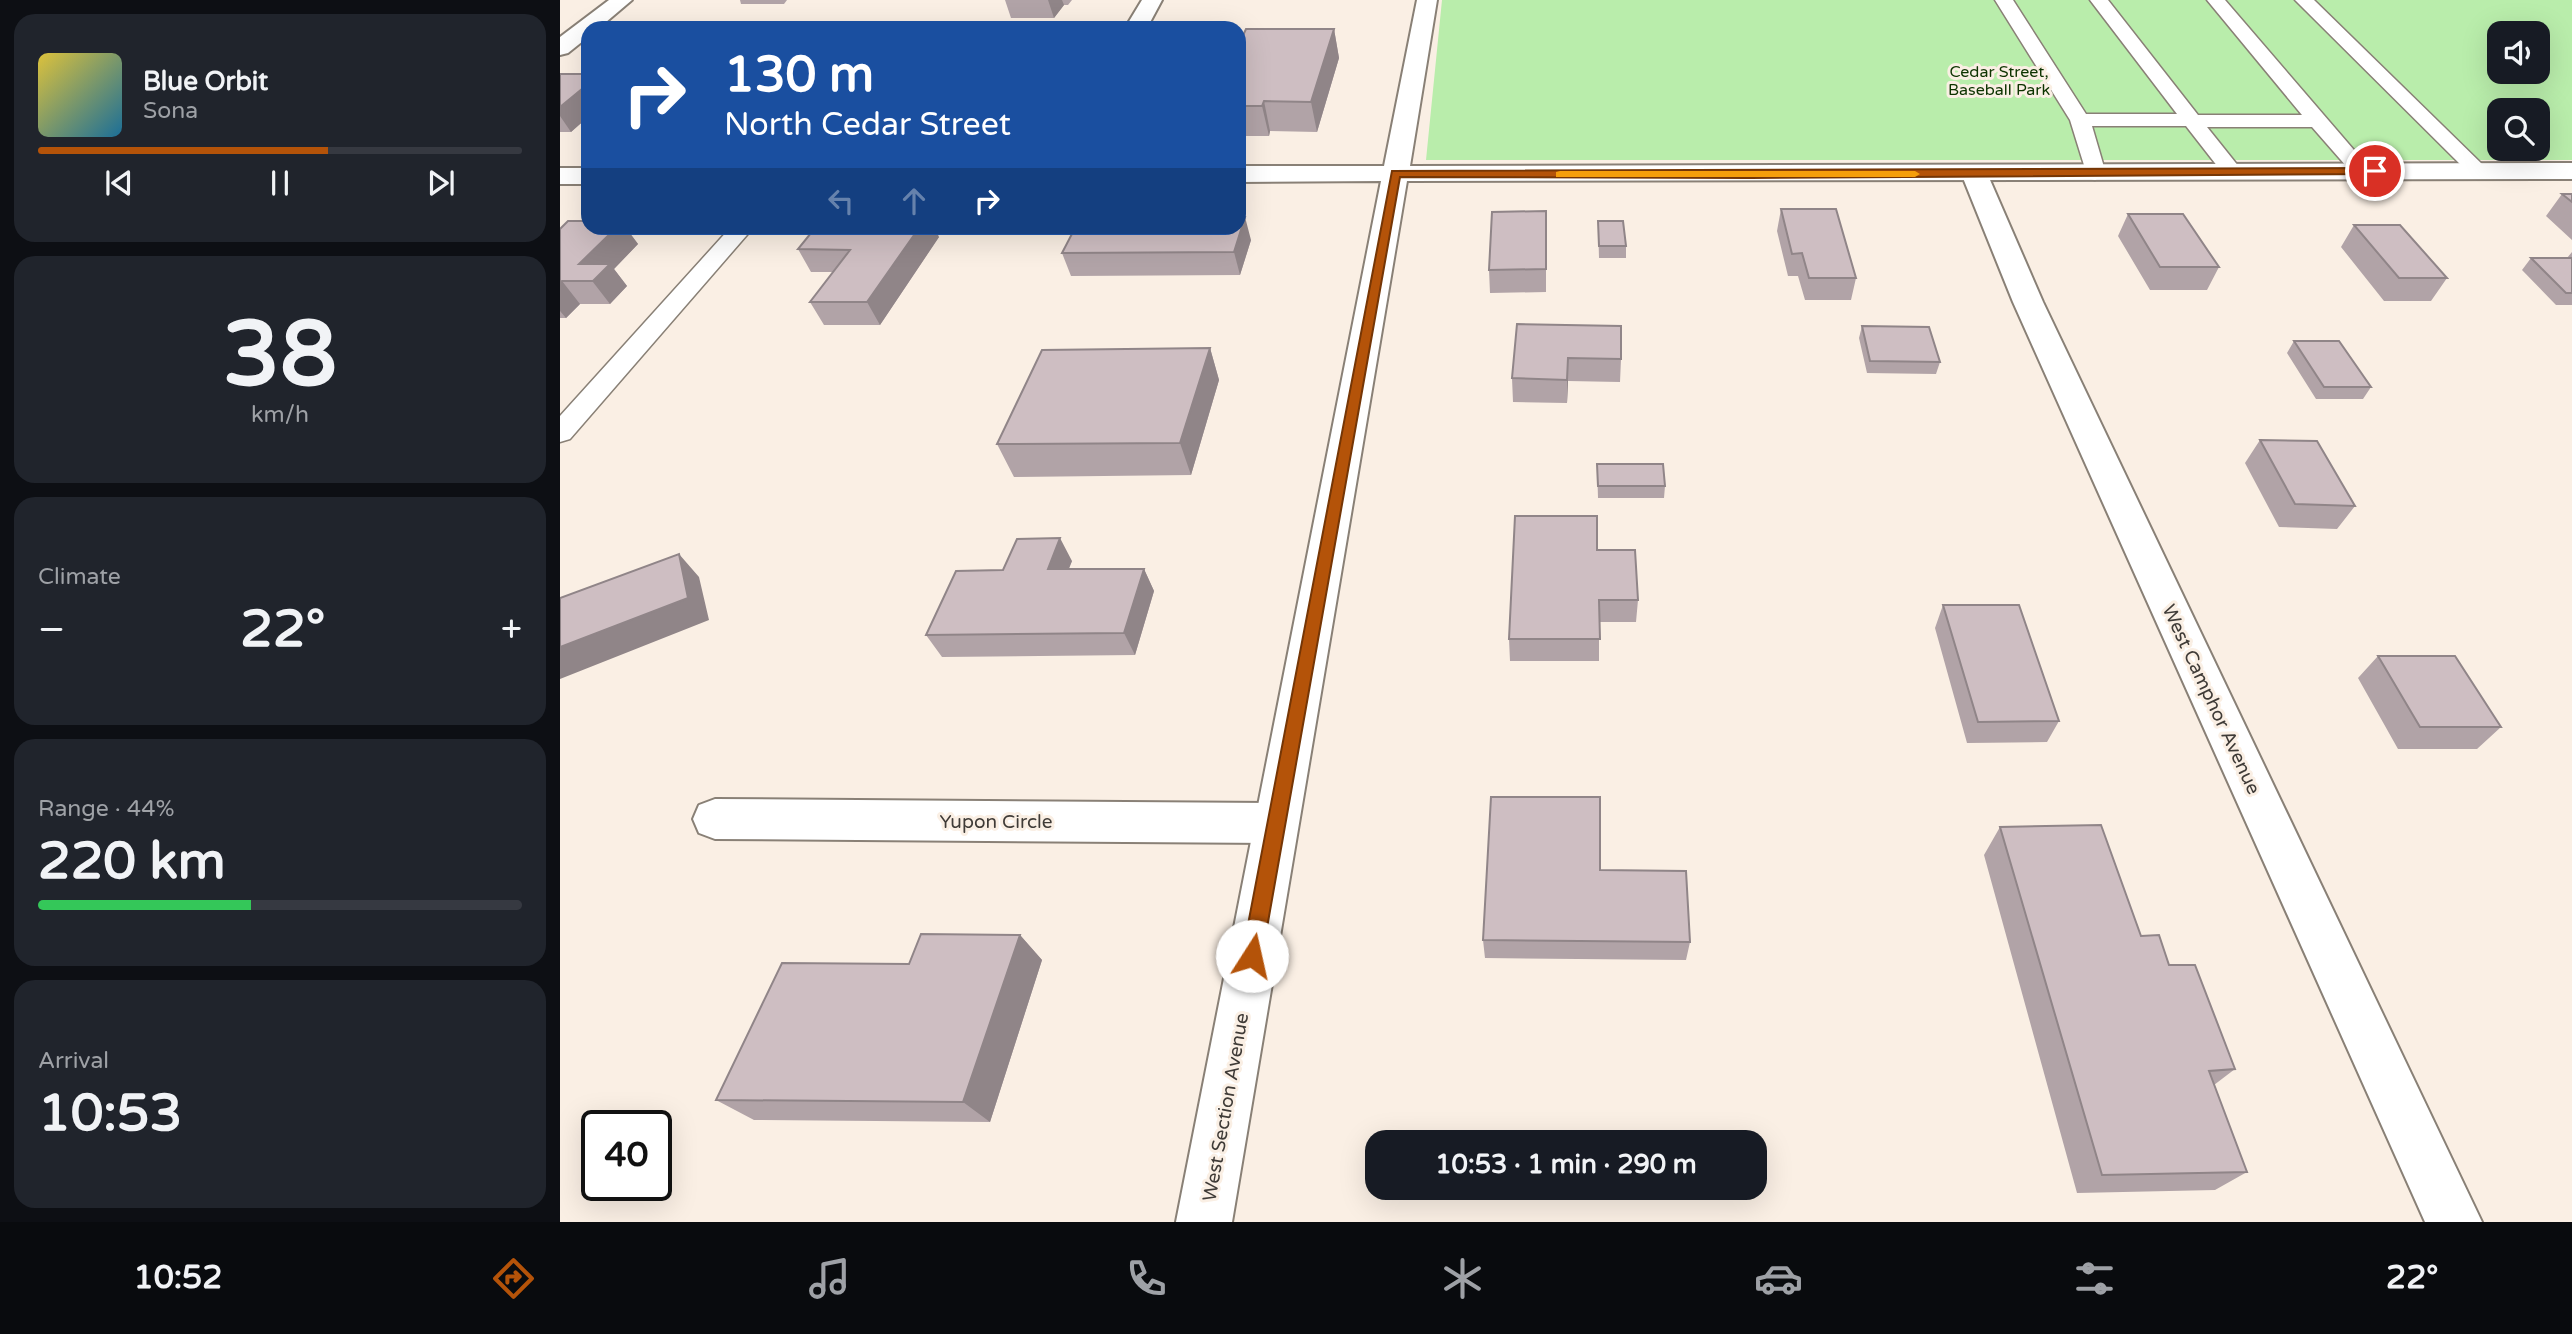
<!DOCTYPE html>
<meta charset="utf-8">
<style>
body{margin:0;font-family:"Varela Round",sans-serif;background:#20242c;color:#f1f3f6;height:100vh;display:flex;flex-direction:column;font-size:26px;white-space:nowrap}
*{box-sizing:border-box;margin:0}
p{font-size:23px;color:#9ea1a6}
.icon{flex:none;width:38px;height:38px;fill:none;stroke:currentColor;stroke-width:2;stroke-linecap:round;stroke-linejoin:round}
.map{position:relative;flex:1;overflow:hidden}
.details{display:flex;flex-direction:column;gap:14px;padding:14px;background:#0d0f14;width:560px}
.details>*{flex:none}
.guide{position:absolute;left:21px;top:21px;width:665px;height:214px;border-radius:21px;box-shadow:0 7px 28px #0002;background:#1a4fa0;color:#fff;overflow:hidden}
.tools{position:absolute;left:1927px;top:21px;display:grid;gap:14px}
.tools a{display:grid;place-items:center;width:63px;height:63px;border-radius:14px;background:#171b24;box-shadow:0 7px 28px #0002;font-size:35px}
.speed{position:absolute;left:21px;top:1110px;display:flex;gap:14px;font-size:35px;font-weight:700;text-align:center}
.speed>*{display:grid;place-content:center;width:91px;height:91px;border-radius:50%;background:#171b24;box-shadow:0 7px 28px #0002;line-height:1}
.speed .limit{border:4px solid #111;border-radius:10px;background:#fff;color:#111}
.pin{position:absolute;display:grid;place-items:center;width:60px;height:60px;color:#fff;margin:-30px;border:4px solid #fff;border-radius:50%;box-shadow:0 2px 7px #0007}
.me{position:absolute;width:77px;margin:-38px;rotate:10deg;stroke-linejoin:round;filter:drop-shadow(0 0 5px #0008)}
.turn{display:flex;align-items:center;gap:24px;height:147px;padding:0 28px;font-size:32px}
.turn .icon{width:91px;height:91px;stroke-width:2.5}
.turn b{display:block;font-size:49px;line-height:60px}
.lanes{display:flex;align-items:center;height:66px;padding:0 28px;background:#0003;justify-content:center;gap:35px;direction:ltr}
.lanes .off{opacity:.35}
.big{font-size:52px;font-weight:800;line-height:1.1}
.details .card{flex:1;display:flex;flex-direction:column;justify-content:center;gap:10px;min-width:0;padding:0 24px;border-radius:21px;background:#20242c}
.details .dial{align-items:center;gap:0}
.dial b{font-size:91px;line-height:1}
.song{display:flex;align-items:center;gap:21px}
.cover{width:84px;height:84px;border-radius:10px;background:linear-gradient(135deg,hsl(50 70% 55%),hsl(200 70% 35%))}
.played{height:7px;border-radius:4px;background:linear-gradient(90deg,#b45309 60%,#363941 60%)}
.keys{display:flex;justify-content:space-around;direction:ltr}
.heat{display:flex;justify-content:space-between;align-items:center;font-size:38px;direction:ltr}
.charge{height:10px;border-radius:5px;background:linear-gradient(90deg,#34c759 44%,#363941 0)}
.trip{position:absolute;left:805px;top:1130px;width:402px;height:70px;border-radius:21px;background:#171b24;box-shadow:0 7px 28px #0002;font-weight:800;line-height:70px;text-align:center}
.tab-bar{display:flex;height:112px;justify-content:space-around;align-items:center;background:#090b0e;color:#9ea1a6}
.tab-bar .icon{width:49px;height:49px}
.tab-bar .active{color:#b45309}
.tab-bar b{font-size:32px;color:#f1f3f6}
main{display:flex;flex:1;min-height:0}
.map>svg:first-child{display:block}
</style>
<main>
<section class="details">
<div class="card">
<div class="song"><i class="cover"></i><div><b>Blue Orbit</b><p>Sona</p></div></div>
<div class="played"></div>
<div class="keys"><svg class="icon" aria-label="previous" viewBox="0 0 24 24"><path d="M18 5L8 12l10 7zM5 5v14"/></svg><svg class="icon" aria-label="pause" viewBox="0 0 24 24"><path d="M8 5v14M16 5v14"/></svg><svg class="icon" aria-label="next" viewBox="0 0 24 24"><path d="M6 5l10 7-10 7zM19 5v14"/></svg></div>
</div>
<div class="card dial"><b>38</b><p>km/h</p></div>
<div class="card"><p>Climate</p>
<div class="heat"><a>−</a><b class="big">22°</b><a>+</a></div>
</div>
<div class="card"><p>Range · 44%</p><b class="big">220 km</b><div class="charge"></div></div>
<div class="card"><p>Arrival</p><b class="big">10:53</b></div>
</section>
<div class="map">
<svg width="2012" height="1222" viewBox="0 0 2012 1222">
<rect width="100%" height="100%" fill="#faefe4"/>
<path fill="#b9edab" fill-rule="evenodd" d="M 882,0 L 2012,0 L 2012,160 L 866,160 ZM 1939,33 L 1978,33 L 1978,72 L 1939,72 ZM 1939,110 L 1978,110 L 1978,149 L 1939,149 Z"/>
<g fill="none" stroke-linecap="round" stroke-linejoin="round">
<defs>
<path id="service" d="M 1435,0 L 1453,0 L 1526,114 L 1617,114 L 1530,0 L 1548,0 L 1638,115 L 1742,115 L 1647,0 L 1665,0 L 1812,171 L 1808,175 L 1794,175 L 1752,127 L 1647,127 L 1683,172 L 1672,178 L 1665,176 L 1626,126 L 1532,126 L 1546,174 L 1535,180 L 1528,178 L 1510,120 Z
M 1735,0 L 1754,0 L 1925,167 L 1929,171 L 1925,175 L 1911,175 Z
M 170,228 L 193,228 L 10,439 L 0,442 L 0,416 Z"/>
<path id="minor" d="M 49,0 L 72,0 L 39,28 L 28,28 L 28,37 L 8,53 L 0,55 L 0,37 Z
M 582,0 L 602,0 L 587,28 L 565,28 Z
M 1414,165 L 1423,168 L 1427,173 L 1483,302 L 1922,1222 L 1865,1222 L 1453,302 L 1401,173 L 1405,168 Z
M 155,799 L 716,803 L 732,809 L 738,823 L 732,837 L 716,843 L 155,839 L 139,833 L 133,819 L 139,805 Z"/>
<path id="tertiary" d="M 857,0 L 877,0 L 850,166 L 2012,163 L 2012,179 L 847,181 L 672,1222 L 616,1222 L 821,181 L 679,182 L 679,166 L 824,166 Z
M 0,168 L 28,168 L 28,184 L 0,184 Z"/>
</defs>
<use href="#service" stroke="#898076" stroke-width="3"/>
<use href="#minor" stroke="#898076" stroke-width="4"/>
<use href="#tertiary" stroke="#898076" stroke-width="4"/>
<use href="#service" fill="#fff" fill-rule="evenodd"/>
<use href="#minor" fill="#fff" fill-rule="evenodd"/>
<use href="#tertiary" fill="#fff" fill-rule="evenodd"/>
</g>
<path fill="#b1a3a7" d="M 180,0 L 227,0 L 224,4 L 181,4 Z
M 445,0 L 512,0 L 508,5 L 504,5 L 494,18 L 451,18 Z
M 774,29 L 779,58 L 757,132 L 710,131 L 709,136 L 679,136 L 679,44 Z
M 0,74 L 28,74 L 28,117 L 11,132 L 0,132 Z
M 2002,194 L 2012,194 L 2012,240 L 1986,216 Z
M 1221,209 L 1296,278 L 1291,300 L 1245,300 L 1238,276 L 1228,276 L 1217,231 Z
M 986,211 L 986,292 L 930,293 L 929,270 Z
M 1568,214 L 1659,267 L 1647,290 L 1590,290 L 1558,236 Z
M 1038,221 L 1066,246 L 1066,258 L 1039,258 Z
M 1794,225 L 1887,278 L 1871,301 L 1824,301 L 1781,247 Z
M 28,228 L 66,228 L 78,244 L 54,269 L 67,286 L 50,304 L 20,304 L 6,318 L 0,318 L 0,229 Z
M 379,237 L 320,325 L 264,325 L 250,302 L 273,272 L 251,272 L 238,249 Z
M 691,240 L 680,275 L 511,276 L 502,253 Z
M 2012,252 L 2012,305 L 1996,305 L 1962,270 L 1971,258 L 2007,258 Z
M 957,324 L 1061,359 L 1060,382 L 1008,381 L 1007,403 L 953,402 L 952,378 Z
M 1302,326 L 1380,362 L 1376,374 L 1307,373 L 1299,338 Z
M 1734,341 L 1811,387 L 1803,399 L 1756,399 L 1727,353 Z
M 650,348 L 659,380 L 631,475 L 454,477 L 437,444 Z
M 1700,440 L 1795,506 L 1777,529 L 1719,527 L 1685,463 Z
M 1037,464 L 1105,486 L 1104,498 L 1038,498 Z
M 1037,550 L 1078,600 L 1076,622 L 1039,622 L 1039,661 L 950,661 L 949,639 Z
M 512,561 L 508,569 L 584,569 L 594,591 L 575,655 L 382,657 L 366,635 L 443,570 Z
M 1383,605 L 1499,721 L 1487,742 L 1407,743 L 1375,628 Z
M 1818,656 L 1941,727 L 1917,749 L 1838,749 L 1798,678 Z
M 1440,827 L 1581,936 L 1609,965 L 1675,1069 L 1654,1085 L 1687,1172 L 1655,1190 L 1517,1193 L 1424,855 Z
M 1040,870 L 1130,942 L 1126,960 L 925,958 L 923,940 Z
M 460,935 L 482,960 L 430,1122 L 194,1120 L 156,1100 L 349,964 Z"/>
<path fill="#908588" d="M 488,0 L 502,0 L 504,5 L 494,18 Z
M 774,29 L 779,58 L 757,132 L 751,102 Z
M 28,84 L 28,117 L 11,132 L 0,116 L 0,107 Z
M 704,101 L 710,131 L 709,136 L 702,106 Z
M 685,217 L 691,240 L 680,275 L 674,252 Z
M 56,228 L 66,228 L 78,244 L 54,269 L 67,286 L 50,304 L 19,264 Z
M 359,228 L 375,228 L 379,237 L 320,325 L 307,302 Z
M 2,281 L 20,304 L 6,318 L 0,311 L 0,283 Z
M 650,348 L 659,380 L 631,475 L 620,443 Z
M 1008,358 L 1008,381 L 1007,403 L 1007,380 Z
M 500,538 L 512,561 L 500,592 L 488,569 Z
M 119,554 L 139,577 L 149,620 L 0,679 L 0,647 Z
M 584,569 L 594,591 L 575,655 L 564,633 Z
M 460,935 L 482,960 L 430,1122 L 403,1102 Z"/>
<path fill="#cebec2" stroke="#908588" stroke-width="2" d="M 686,29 L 774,29 L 751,102 L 704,101 L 702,106 L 679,106 L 679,44 Z
M 0,74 L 28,74 L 28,84 L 0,107 Z
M 2002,194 L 2012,194 L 2012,202 Z
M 1221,209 L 1276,209 L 1296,278 L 1249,278 L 1242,253 L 1232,254 Z
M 986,211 L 986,269 L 929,270 L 932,212 Z
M 1568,214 L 1623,214 L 1659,267 L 1600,267 Z
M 679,217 L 685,217 L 674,252 L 502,253 L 515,228 L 679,228 Z
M 8,221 L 28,221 L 28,228 L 56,228 L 19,264 L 50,264 L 33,281 L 2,281 L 0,283 L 0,229 Z
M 1038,221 L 1063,221 L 1066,246 L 1039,246 Z
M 1794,225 L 1840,225 L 1887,278 L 1839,278 Z
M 255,228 L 359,228 L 307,302 L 250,302 L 290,250 L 238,249 Z
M 1971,258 L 2012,258 L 2012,293 L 2006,293 Z
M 957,324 L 1061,326 L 1061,359 L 1008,358 L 1007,380 L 952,378 Z
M 1302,326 L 1369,327 L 1380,362 L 1310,361 Z
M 1734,341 L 1779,341 L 1811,387 L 1764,387 Z
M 650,348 L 620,443 L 437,444 L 482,350 Z
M 1700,440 L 1757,441 L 1795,506 L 1735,504 Z
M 1037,464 L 1103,464 L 1105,486 L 1038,486 Z
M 955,516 L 1037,516 L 1037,550 L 1075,550 L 1078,600 L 1039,600 L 1040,639 L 949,639 Z
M 500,538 L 488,569 L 584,569 L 564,633 L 366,635 L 396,571 L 443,570 L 457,539 Z
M 119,554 L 128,598 L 0,647 L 0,598 Z
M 1383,605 L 1459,605 L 1499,721 L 1418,722 Z
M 1818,656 L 1895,656 L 1941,727 L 1860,727 Z
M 931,797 L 1040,797 L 1040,870 L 1126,871 L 1130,942 L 923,940 Z
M 1541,825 L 1581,936 L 1599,935 L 1609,965 L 1635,965 L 1675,1069 L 1649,1071 L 1687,1172 L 1542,1175 L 1440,827 Z
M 361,934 L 460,935 L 403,1102 L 156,1100 L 222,963 L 349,964 Z"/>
<path fill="#b45309" stroke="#753606" stroke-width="2" d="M 1815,168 L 1820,171 L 1819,174 L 1191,178 L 840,177 L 702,956 L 699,963 L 692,966 L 685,963 L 682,956 L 832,171 Z"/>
<path fill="#f59e0b" d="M 1000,171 L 1355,171 L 1360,174 L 1355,177 L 996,177 L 996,172 Z"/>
<g text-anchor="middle" stroke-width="6" stroke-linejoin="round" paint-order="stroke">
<g font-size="16" fill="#0d3400" stroke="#faefe4">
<text x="1439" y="77">Cedar Street,<tspan x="1439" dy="18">Baseball Park</tspan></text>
</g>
<g font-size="19" fill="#3f3b37" stroke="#faefe4">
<text transform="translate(1652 699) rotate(65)" y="7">West Camphor Avenue</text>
<text x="436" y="828">Yupon Circle</text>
<text transform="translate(665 1107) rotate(-80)" y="7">West Section Avenue</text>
</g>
</g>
</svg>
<div class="tools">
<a><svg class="icon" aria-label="sound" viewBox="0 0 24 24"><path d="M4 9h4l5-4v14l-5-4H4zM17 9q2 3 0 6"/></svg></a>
<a><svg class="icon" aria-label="search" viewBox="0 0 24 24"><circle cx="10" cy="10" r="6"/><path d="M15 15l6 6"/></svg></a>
</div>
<div class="speed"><div class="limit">40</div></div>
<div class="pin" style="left:1815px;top:171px;background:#d93025"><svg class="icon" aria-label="arrive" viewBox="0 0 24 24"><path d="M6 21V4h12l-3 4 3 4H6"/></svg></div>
<svg class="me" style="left:692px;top:956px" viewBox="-20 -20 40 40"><circle r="19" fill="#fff"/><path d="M0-13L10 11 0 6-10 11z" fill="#b45309"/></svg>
<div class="trip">10:53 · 1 min · 290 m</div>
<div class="guide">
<div class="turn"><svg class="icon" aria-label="right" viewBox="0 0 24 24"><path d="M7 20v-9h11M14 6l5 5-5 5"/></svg><div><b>130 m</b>North Cedar Street</div></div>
<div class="lanes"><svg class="icon off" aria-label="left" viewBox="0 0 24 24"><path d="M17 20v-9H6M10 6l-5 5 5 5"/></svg><svg class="icon off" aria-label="ahead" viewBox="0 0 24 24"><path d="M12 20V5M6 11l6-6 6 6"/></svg><svg class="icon" aria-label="right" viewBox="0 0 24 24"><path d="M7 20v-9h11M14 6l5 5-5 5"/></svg></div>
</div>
</div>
</main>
<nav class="tab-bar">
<b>10:52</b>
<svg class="icon active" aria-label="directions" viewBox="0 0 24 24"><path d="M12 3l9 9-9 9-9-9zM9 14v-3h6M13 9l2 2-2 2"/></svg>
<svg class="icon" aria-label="music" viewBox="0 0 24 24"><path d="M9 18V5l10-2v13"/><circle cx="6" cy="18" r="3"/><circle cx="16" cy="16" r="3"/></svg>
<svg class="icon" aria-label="phone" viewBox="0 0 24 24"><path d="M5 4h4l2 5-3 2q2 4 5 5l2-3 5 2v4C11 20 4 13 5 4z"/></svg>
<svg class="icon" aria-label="climate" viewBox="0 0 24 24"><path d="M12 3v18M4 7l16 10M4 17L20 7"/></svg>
<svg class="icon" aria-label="car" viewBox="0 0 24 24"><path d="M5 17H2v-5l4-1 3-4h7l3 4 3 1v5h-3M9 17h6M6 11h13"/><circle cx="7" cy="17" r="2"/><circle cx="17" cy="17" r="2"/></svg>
<svg class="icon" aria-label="filters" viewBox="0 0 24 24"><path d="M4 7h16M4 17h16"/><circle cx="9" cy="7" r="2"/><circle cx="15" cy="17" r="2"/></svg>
<b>22°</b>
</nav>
